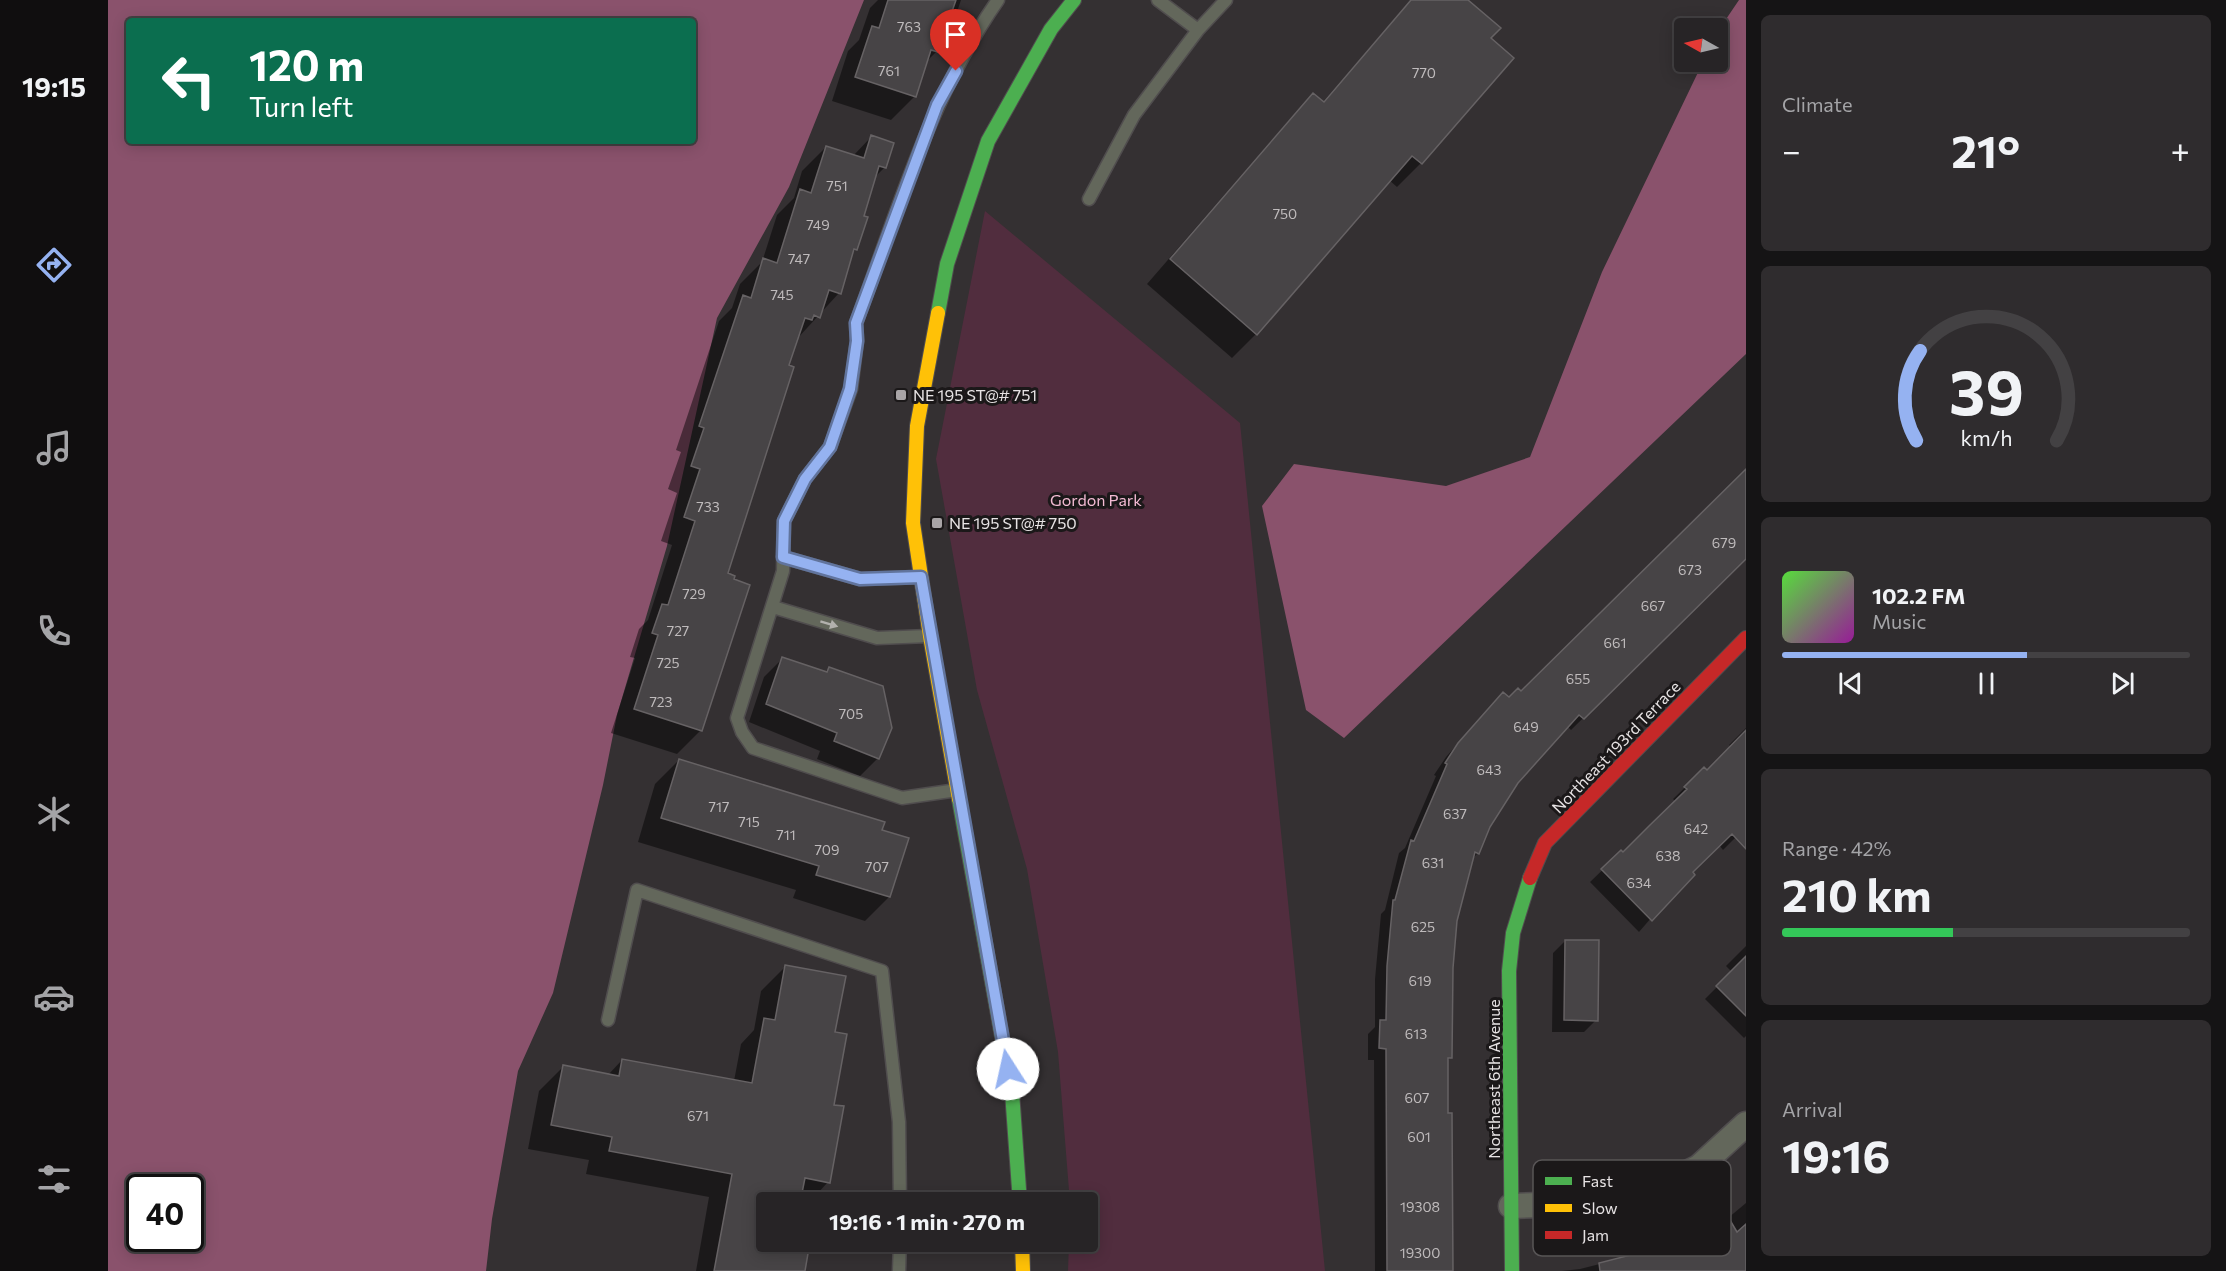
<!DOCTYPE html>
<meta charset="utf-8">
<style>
body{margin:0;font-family:Commissioner,sans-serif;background:#2f2c2e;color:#f1f3f6;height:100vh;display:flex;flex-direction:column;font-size:22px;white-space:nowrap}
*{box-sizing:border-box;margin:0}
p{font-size:20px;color:#a4a4a7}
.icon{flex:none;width:33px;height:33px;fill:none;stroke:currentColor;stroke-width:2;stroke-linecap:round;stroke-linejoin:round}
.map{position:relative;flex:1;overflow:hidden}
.details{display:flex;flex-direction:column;gap:15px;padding:15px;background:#151415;width:480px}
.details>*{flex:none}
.guide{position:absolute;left:18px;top:18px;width:570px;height:126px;border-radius:6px;box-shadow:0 3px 15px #0003,0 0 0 2px #434143;background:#0b6e4f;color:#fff;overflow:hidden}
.needle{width:39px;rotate:278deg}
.fabs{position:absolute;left:1566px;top:18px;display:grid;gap:12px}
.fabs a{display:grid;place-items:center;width:54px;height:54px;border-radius:6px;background:#272426;box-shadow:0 3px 15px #0003,0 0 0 2px #434143;font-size:30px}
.speed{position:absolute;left:18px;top:1174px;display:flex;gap:12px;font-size:30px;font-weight:700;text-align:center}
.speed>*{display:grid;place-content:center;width:78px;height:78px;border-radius:50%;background:#272426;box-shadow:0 3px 15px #0003,0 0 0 2px #434143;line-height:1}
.speed .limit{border:3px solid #111;border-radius:9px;background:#fff;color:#111}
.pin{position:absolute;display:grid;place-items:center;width:51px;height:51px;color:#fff;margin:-62px -26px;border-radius:50% 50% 50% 0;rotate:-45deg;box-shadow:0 0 6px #0007}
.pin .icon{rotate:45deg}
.me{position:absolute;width:66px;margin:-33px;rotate:350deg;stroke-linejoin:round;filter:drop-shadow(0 0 4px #0008)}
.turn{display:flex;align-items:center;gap:21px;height:126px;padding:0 24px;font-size:27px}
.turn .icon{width:78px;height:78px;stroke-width:2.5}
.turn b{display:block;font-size:42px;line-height:51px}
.big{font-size:45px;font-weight:700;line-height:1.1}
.details .card{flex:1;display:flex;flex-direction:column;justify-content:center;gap:9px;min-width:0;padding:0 21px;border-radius:9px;background:#2f2c2e}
.details .dial{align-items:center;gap:0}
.dial svg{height:156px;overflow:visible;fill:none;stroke:#434143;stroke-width:7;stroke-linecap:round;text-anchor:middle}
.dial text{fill:#f1f3f6;stroke:none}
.song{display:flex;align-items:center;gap:18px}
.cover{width:72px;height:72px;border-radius:9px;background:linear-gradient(135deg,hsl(110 70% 55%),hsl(300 70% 35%))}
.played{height:6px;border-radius:3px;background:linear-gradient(90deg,#95b2f1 60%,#434143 60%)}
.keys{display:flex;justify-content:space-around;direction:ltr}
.heat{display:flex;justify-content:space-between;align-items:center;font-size:33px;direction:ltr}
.charge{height:9px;border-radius:4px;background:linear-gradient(90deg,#34c759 42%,#434143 0)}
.trip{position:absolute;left:648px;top:1192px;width:342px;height:60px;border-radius:6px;background:#272426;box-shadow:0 3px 15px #0003,0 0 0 2px #434143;font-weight:700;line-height:60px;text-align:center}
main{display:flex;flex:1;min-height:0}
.dock{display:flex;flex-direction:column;width:108px;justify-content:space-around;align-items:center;background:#100e0f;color:#a4a4a7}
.dock .icon{width:42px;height:42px}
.dock .active{color:#95b2f1}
.dock b{font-size:27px;color:#f1f3f6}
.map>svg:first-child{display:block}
</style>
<main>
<nav class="dock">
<b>19:15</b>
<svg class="icon active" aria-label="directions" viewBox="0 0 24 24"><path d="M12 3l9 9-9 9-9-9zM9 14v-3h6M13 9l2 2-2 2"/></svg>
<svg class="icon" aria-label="music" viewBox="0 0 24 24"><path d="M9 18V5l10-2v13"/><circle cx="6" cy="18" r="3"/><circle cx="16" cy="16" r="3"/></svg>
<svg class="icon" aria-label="phone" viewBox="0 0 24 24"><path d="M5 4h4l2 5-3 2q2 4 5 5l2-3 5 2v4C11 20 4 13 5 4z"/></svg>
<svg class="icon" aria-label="climate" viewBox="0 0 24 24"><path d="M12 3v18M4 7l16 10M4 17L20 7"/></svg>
<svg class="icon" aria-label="car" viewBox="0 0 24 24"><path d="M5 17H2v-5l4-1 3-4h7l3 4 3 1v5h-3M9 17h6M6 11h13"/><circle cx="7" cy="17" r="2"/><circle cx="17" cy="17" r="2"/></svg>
<svg class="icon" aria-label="filters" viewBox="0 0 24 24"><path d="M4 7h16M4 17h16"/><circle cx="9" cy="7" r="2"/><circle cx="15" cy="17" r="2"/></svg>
</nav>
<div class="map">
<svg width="1638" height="1271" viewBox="0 0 1638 1271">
<rect width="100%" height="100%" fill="#343032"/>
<path fill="#512d3e" d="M 877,211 L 1132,423 L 1217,1271 L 960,1271 L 961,1242 L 980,1242 L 980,1203 L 962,1203 L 950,1052 L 919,869 L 869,690 L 828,459 Z"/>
<path fill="#8a526c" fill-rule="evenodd" d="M 0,0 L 756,0 L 681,187 L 609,318 L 559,546 L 509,715 L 495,785 L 445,993 L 410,1071 L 384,1219 L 378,1271 L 0,1271 ZM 21,21 L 585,21 L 585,141 L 21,141 ZM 32,1188 L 82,1188 L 82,1239 L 32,1239 Z
M 1631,0 L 1638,0 L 1638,354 L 1236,738 L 1198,710 L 1154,506 L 1186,464 L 1338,486 L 1422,457 L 1494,272 L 1595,62 L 1610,62 L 1610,31 Z"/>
<path fill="#0007" d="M 770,0 L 853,0 L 850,9 L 840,19 L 829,51 L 817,63 L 807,96 L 783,120 L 724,101 L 740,51 L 751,40 L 762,8 Z
M 1303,0 L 1358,0 L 1381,39 L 1404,58 L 1313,163 L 1289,187 L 1281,180 L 1148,334 L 1124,358 L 1039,284 L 1182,119 L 1205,95 L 1214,103 Z
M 763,137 L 777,167 L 766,178 L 755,217 L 748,249 L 743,254 L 731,293 L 689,339 L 618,574 L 593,730 L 569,754 L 503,733 L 527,658 L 522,657 L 531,629 L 540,620 L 564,545 L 553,541 L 569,493 L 560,489 L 573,452 L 568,450 L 611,321 L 624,308 L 632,284 L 654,262 L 669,215 L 686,198 L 694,171 L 718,147 L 745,156 Z
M 1638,470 L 1638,557 L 1463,730 L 1459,726 L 1409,782 L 1381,826 L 1370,853 L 1364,859 L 1348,921 L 1343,968 L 1343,1057 L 1338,1062 L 1344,1271 L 1267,1271 L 1266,1060 L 1260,1060 L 1260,1034 L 1267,1027 L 1267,979 L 1273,914 L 1277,910 L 1291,853 L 1297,848 L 1328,776 L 1326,775 L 1338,757 L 1383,706 L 1413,693 Z
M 674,659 L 716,673 L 721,668 L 770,758 L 752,776 L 709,759 L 712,751 L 641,722 L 656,677 Z
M 1638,728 L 1638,827 L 1615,850 L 1611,845 L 1583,872 L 1531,932 L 1482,882 L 1513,852 L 1515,854 L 1568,802 L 1565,799 L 1596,769 L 1599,772 L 1623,747 L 1621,745 Z
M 571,760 L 799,839 L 781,897 L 757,921 L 685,898 L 688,890 L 530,842 L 547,784 Z
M 1457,941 L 1488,1020 L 1476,1032 L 1444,1032 L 1445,953 Z
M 1638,946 L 1638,1036 L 1636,1038 L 1597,999 L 1624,972 L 1618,966 Z
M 677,967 L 726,1034 L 720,1182 L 710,1193 L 708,1203 L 658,1203 L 658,1242 L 701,1242 L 695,1271 L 588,1271 L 601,1197 L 478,1174 L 481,1160 L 420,1149 L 431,1091 L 455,1067 L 500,1075 L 514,1060 L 626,1081 L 633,1044 L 646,1030 L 653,991 Z
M 1638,1203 L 1638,1271 L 1454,1271 L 1472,1269 L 1539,1252 L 1545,1246 L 1620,1218 Z"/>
<path fill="#474446" stroke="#666264" stroke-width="1.5" d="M 780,0 L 848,0 L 830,52 L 823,50 L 808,97 L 747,77 L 764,26 L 771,28 Z
M 1303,0 L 1360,0 L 1393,28 L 1383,38 L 1406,58 L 1314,164 L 1304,156 L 1149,335 L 1062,259 L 1205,93 L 1216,102 Z
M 763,135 L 786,143 L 778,168 L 771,166 L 756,216 L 760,217 L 749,250 L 746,249 L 733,294 L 721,290 L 712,318 L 706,315 L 704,320 L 697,318 L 681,365 L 686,367 L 620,573 L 627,576 L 626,579 L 642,585 L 594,731 L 526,709 L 550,635 L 544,633 L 554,604 L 560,605 L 587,521 L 576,517 L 592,469 L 583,466 L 596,428 L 591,426 L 635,295 L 643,298 L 655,258 L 669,263 L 692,189 L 703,193 L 718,146 L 756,158 Z
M 1638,469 L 1638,559 L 1476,719 L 1471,715 L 1410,783 L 1382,827 L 1371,854 L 1367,852 L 1349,921 L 1345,968 L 1344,1058 L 1340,1058 L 1340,1113 L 1344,1113 L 1345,1271 L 1279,1271 L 1278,1049 L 1271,1048 L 1272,1020 L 1278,1020 L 1279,966 L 1285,900 L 1287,900 L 1303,840 L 1306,841 L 1339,764 L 1337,763 L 1350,743 L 1395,692 L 1401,697 L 1410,688 L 1413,691 Z
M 674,657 L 719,672 L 721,667 L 775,686 L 784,728 L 771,759 L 726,741 L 729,733 L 658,704 Z
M 1638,730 L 1638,849 L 1624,834 L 1585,872 L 1587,875 L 1544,921 L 1493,869 L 1513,850 L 1515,852 L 1541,826 L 1579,789 L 1576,787 L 1596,767 L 1599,770 Z
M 571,759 L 777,822 L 774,830 L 801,838 L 782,897 L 708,875 L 711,866 L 553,818 Z
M 1457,940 L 1491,940 L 1490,1021 L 1456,1020 Z
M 1638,956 L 1638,1016 L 1608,986 Z
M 677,965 L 738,976 L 727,1032 L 739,1034 L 726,1105 L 736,1106 L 722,1183 L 697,1178 L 692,1203 L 658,1203 L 658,1242 L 702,1242 L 697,1271 L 606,1271 L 624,1174 L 501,1151 L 504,1137 L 443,1125 L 455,1065 L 511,1076 L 514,1059 L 644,1083 L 656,1018 L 667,1020 Z
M 1616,1210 L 1629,1232 L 1638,1224 L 1638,1271 L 1492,1271 L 1491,1263 L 1546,1249 L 1544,1245 L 1590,1226 Z"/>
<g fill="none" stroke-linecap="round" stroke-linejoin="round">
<defs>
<path id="lane" d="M 1050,0 L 1090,30
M 981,199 L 1026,115 L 1090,30 L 1118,0
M 675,557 L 752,579 L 812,577
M 665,607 L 769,638 L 821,636
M 849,790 L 794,798 L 645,748 L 634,732 L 629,718 L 675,571 L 676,521 L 697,479 L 722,447 L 743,389 L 749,341 L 748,323 C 789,213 822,97 890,0
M 500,1020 L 529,890 L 774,971 L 791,1122 L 792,1203
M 791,1271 L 792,1242"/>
<path id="street" d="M 1403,1206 L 1491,1203 L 1538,1193 L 1591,1167 L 1638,1124"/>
<path id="fast" d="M 830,313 L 839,264 L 880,141 L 943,29 L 966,0
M 851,799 L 904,1092 L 912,1203
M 1404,1271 L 1401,971 L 1405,933 L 1422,878"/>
<path id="slow" d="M 830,313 L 809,426 L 805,523 L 822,636 L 851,799
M 914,1242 L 915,1271"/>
<path id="jam" d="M 1422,878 L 1437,843 L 1638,638"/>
</defs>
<use href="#lane" stroke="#504d4e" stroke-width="15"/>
<use href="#street" stroke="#504d4e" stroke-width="27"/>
<use href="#fast" stroke="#504d4e" stroke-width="16"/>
<use href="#slow" stroke="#504d4e" stroke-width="16"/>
<use href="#jam" stroke="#504d4e" stroke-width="16"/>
<use href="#lane" stroke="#63675b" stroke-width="12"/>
<use href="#street" stroke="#63675b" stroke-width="24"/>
<use href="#fast" stroke="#4caf50" stroke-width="14"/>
<use href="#slow" stroke="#ffc107" stroke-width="14"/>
<use href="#jam" stroke="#c62828" stroke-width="14"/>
</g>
<defs><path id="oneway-solid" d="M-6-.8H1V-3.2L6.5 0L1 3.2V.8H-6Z" transform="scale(1.5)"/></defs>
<use fill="#b2b1ad" href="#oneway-solid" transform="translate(721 624) rotate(17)"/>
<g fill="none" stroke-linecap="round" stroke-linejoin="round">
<defs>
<path id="route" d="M 848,71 L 829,105 L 748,323 L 749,341 L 742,389 L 722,447 L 697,479 L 676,521 L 675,557 L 752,579 L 813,577 L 900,1069"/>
</defs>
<use href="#route" stroke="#61749d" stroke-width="15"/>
<use href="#route" stroke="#95b2f1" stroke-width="10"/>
</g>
<g fill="#a8a4a6" stroke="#1b1819" stroke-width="2">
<rect x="787" y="389" width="12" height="12" rx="3"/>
<rect x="823" y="517" width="12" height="12" rx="3"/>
</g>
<g text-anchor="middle" stroke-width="6" stroke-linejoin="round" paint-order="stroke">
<g font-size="14" fill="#bfbbbc">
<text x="801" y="32">763</text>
<text x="781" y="76">761</text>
<text x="1316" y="78">770</text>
<text x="729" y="191">751</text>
<text x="1177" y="219">750</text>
<text x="710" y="230">749</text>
<text x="691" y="264">747</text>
<text x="674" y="300">745</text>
<text x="600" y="512">733</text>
<text x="1616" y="548">679</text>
<text x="1582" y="575">673</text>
<text x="586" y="599">729</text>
<text x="1545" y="611">667</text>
<text x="570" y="636">727</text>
<text x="1507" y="648">661</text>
<text x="560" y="668">725</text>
<text x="1470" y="684">655</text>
<text x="553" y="707">723</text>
<text x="743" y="719">705</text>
<text x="1418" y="732">649</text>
<text x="1381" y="775">643</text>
<text x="611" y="812">717</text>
<text x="1347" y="819">637</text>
<text x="641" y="827">715</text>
<text x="1588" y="834">642</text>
<text x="678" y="840">711</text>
<text x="719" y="855">709</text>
<text x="1560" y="861">638</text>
<text x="1325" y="868">631</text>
<text x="769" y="872">707</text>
<text x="1531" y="888">634</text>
<text x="1315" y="932">625</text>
<text x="1312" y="986">619</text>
<text x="1308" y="1039">613</text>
<text x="1309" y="1103">607</text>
<text x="590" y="1121">671</text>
<text x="1311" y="1142">601</text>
<text x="1312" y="1212">19308</text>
<text x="1312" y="1258">19300</text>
</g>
<g font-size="16" fill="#e7e3e4" stroke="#1b1819" text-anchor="start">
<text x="805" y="401">NE 195 ST@# 751</text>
<text x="841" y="529">NE 195 ST@# 750</text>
</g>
<g font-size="16" fill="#f4bbd4" stroke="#1b1819">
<text x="988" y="506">Gordon Park</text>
</g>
<g font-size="16" fill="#e7e3e4" stroke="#1b1819">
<text transform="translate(1508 747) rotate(-46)" y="6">Northeast 193rd Terrace</text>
<text transform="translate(1386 1079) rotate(-90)" y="6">Northeast 6th Avenue</text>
</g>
</g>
<rect x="1425" y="1160" width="198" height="96" rx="9" fill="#1b1819" stroke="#585556" stroke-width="1.5"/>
<rect x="1437" y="1177" width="27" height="8" fill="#4caf50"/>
<rect x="1437" y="1204" width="27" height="8" fill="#ffc107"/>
<rect x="1437" y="1231" width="27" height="8" fill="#c62828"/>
<g font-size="16" fill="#e7e3e4">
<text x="1474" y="1187">Fast</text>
<text x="1474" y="1214">Slow</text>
<text x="1474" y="1241">Jam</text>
</g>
</svg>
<div class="fabs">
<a><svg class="needle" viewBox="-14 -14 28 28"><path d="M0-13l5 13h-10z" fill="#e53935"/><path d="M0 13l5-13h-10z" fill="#a4a4a7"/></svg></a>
</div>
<div class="speed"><div class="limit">40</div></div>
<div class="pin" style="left:848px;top:71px;background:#d93025"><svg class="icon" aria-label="arrive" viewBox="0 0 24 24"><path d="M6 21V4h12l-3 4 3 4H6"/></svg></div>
<svg class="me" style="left:900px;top:1069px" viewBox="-20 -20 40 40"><circle r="19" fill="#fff"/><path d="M0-13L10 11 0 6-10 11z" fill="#95b2f1"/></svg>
<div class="trip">19:16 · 1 min · 270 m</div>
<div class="guide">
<div class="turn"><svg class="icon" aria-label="left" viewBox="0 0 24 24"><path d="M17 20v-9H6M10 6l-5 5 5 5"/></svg><div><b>120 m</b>Turn left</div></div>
</div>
</div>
<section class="details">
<div class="card"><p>Climate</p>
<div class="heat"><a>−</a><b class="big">21°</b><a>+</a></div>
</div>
<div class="card dial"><svg viewBox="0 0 100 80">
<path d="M14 69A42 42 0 1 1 86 69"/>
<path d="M14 69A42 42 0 0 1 16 23" stroke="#95b2f1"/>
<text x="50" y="56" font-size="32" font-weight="700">39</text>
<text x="50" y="72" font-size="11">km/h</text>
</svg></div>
<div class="card">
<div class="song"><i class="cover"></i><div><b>102.2 FM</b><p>Music</p></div></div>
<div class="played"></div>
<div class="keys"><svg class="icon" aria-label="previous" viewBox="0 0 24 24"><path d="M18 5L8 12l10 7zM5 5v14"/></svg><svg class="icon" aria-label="pause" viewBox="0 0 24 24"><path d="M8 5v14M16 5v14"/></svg><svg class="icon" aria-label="next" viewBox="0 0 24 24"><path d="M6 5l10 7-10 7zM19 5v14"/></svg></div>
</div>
<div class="card"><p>Range · 42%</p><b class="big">210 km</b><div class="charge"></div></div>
<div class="card"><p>Arrival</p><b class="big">19:16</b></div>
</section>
</main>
